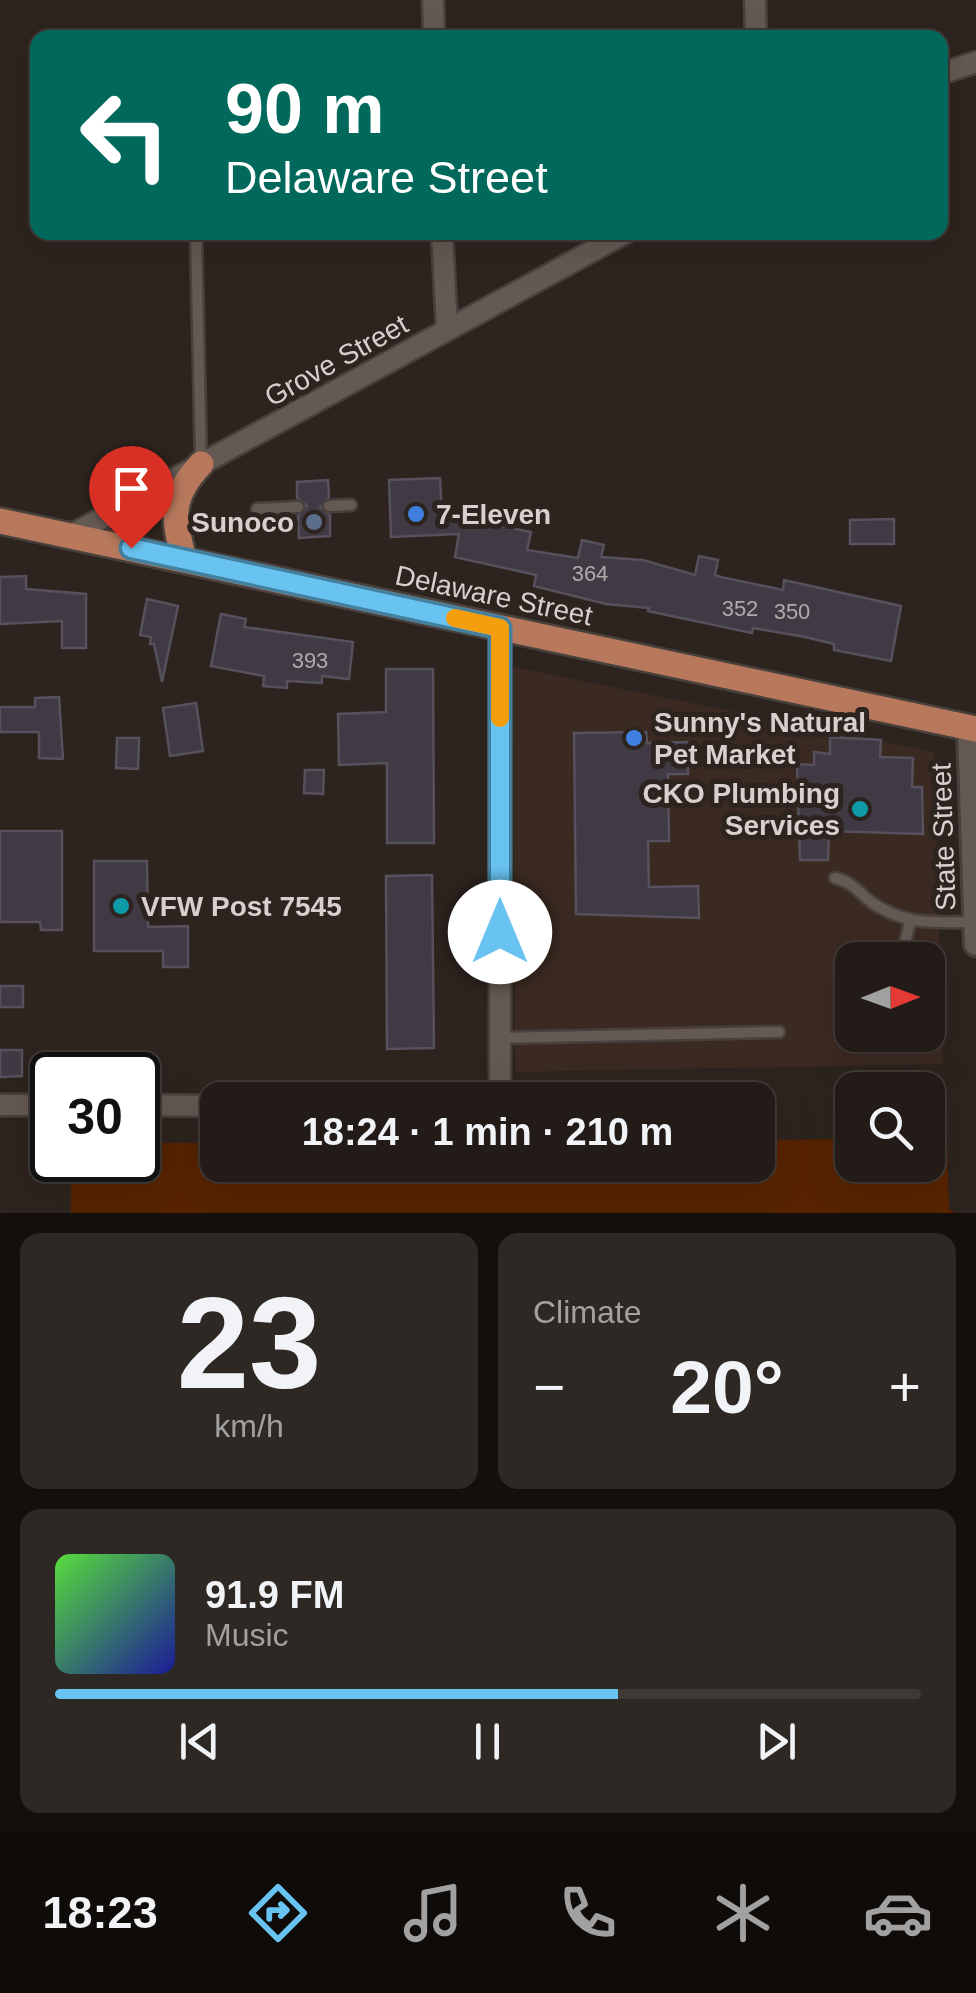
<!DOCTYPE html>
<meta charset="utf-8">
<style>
body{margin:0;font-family:Arial,sans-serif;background:#2e2824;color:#f1f3f6;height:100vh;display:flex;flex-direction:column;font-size:38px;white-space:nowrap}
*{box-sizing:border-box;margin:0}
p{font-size:32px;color:#a2a1a1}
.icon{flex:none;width:55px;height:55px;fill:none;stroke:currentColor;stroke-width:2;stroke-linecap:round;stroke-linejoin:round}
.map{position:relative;height:1213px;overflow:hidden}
.side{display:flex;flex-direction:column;gap:20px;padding:20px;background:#130f0d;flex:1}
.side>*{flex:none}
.banner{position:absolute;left:30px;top:30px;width:918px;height:210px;border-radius:20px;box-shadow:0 10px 40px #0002,0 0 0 2px #3f3936;background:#00695c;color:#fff;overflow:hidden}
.needle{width:65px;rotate:89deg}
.buttons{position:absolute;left:835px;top:942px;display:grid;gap:20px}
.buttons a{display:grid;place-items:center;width:110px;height:110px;border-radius:20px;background:#221b17;box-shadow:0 10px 40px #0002,0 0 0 2px #3f3936;font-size:50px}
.speed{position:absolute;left:30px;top:1052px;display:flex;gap:20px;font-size:50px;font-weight:700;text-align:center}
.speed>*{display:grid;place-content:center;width:130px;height:130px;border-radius:50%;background:#221b17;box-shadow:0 10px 40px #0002,0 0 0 2px #3f3936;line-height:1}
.speed .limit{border:5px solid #111;border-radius:15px;background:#fff;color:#111}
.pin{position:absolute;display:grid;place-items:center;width:85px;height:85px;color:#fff;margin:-102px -42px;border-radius:50% 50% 50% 0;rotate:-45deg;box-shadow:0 0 10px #0007}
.pin .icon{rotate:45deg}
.me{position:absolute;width:110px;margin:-55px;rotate:0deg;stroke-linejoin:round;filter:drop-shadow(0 0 8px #0008)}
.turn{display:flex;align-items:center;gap:35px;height:210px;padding:0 30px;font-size:45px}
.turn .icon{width:130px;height:130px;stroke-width:2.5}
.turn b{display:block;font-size:70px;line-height:85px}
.big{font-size:75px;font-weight:800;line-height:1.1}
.side .card{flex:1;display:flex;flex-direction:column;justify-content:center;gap:15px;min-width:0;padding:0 35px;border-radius:20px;background:#2e2824}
.side .dial{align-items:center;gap:0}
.dial b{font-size:130px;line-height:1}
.song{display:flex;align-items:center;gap:30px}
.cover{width:120px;height:120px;border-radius:15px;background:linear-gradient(135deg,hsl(110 70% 55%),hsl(240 70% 35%))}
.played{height:10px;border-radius:5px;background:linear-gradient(90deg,#69c3f1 65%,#3f3936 65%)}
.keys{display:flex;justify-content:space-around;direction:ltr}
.heat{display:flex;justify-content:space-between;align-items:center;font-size:55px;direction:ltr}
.side .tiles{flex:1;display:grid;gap:20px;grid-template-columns:1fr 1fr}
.card:last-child{grid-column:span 2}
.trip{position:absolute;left:200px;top:1082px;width:575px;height:100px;border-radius:20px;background:#221b17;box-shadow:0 10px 40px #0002,0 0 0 2px #3f3936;font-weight:800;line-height:100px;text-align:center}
.tab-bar{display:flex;height:160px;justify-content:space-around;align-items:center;background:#0e0b09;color:#a2a1a1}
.tab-bar .icon{width:70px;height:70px}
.tab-bar .selected{color:#69c3f1}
.tab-bar b{font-size:45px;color:#f1f3f6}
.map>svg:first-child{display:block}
</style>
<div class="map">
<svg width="976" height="1213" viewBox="0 0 976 1213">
<rect width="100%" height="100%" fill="#2e241f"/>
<path fill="#3b2a22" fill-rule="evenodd" d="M 513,667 L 934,752 L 943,1064 L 515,1072 ZM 852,960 L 928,960 L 928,1035 L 852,1035 Z"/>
<path fill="#572300" d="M 852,1139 L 852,1165 L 928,1165 L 928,1139 L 947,1139 L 949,1209 L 955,1213 L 71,1213 L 71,1160 L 138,1160 L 138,1143 L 217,1143 L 218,1165 L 758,1165 L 758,1140 Z"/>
<path fill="#3f3a44" stroke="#56515c" stroke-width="2.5" d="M 440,478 L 442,514 L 531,532 L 527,550 L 578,558 L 582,540 L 604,545 L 601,557 L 643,560 L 695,575 L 699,556 L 718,560 L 715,575 L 721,577 L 783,590 L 784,580 L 901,606 L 891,661 L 834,650 L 834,644 L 805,637 L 753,628 L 752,633 L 648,611 L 649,608 L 606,604 L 534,586 L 536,575 L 455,557 L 459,534 L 391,537 L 389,480 Z
M 328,480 L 329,497 L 320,507 L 330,515 L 330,536 L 299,538 L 298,516 L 307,506 L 297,498 L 297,482 Z
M 894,519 L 894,544 L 850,544 L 850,520 Z
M 26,576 L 26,589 L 86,594 L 86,648 L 62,648 L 62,621 L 0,624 L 0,577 Z
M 147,599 L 178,606 L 162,682 L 154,644 L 150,644 L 151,637 L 140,635 Z
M 221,614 L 246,619 L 244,627 L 353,642 L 349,679 L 322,676 L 322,683 L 287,681 L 287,688 L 263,686 L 264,676 L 211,666 Z
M 386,669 L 433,669 L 434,843 L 387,843 L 387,763 L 339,765 L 338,714 L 386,712 Z
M 59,697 L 63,759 L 39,758 L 39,732 L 0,732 L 0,707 L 35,707 L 35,698 Z
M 196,703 L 203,751 L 170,756 L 163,708 Z
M 646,732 L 647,743 L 688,742 L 688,774 L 668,774 L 669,841 L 648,841 L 649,887 L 698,886 L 699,918 L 576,914 L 574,733 Z
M 830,737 L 881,740 L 880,757 L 913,758 L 912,787 L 922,787 L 923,834 L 829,831 L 828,860 L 800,860 L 797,764 L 814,765 L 814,752 L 830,754 Z
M 117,738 L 139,738 L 138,769 L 116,768 Z
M 305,770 L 324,770 L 323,794 L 304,793 Z
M 0,831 L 62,831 L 62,930 L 41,930 L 40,922 L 0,922 Z
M 94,861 L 147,861 L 148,927 L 188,926 L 188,967 L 163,967 L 163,951 L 94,951 Z
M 432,875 L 434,1048 L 387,1049 L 386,876 Z
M 0,986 L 23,986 L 23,1007 L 0,1007 Z
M 0,1050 L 22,1050 L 22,1076 L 0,1077 Z"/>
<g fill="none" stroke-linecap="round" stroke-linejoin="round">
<defs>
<path id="service" d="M 196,232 L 201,463
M 329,506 L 351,505
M 257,509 L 298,507
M 835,878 C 854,882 859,894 874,904 C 908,926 935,922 974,922
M 901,960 L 910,922
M 912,1035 L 919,1045
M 500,1038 L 779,1032"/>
<path id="minor" d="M 433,0 L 434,38
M 755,0 L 756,38
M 940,74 L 976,62
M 442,232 L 447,330
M 71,535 L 627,232
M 500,627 L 500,1100
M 0,1105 L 52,1105
M 138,1105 L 218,1106"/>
<path id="tertiary" d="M 969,727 L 976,944"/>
<path id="primary" d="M 0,521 L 976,729
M 184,559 C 173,517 169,498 201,464"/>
</defs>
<use href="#service" stroke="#48403c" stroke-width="15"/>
<use href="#minor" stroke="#48403c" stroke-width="25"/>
<use href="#tertiary" stroke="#48403c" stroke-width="28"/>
<use href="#primary" stroke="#48403c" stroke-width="30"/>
<use href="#service" stroke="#655953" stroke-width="10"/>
<use href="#minor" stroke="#655953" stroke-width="20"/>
<use href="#tertiary" stroke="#655953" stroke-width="22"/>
<use href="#primary" stroke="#b7785c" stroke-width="25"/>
</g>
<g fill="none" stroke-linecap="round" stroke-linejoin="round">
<defs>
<path id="route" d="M 131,548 L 500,628 L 500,932"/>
</defs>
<use href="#route" stroke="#447f9d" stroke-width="25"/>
<use href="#route" stroke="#69c3f1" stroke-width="18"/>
<path stroke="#f59e0b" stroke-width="18" d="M 455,618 L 500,628 L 500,718"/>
</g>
<g fill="#3f7fe0" stroke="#2e241f" stroke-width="4">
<circle cx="416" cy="514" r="10"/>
<circle cx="634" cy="738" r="10"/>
</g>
<circle fill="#5c6f8a" stroke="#2e241f" stroke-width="4" cx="314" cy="522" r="10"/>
<g fill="#0f9aa8" stroke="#2e241f" stroke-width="4">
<circle cx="860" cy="809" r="10"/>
<circle cx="121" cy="906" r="10"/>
</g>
<g text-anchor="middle" stroke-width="10" stroke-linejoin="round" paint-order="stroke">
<g font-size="22" fill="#b1aaab">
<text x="590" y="581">364</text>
<text x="740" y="616">352</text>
<text x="792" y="619">350</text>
<text x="310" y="668">393</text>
</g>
<g font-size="28" fill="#d7d0cd" stroke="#2e241f">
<text transform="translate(336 360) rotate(-29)" y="10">Grove Street</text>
<text transform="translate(494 595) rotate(12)" y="10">Delaware Street</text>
<text transform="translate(943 837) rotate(-92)" y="10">State Street</text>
</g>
<g font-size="28" font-weight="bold" fill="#d7d0cd" stroke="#2e241f" text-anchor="start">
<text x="436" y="524">7-Eleven</text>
<text x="294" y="532" text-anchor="end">Sunoco</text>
<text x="654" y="732">Sunny's Natural<tspan x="654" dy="32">Pet Market</tspan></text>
<text x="840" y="803" text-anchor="end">CKO Plumbing<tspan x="840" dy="32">Services</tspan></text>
<text x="141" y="916">VFW Post 7545</text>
</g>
</g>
</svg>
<div class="buttons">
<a><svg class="needle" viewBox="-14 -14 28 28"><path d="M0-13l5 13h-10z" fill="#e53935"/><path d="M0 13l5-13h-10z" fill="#a2a1a1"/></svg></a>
<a><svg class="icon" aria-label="search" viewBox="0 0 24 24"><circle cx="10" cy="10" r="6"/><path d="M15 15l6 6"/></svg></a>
</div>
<div class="speed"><div class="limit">30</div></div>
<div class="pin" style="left:131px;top:548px;background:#d93025"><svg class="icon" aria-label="arrive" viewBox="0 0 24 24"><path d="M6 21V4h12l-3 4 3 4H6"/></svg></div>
<svg class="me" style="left:500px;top:932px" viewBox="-20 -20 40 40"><circle r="19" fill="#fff"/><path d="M0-13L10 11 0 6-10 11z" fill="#69c3f1"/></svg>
<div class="trip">18:24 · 1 min · 210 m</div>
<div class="banner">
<div class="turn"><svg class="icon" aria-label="left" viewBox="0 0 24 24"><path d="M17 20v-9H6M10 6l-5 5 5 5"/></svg><div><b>90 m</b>Delaware Street</div></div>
</div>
</div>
<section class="side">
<div class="tiles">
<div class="card dial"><b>23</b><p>km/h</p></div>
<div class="card"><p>Climate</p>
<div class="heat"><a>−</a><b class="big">20°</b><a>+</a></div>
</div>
<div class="card">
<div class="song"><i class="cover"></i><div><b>91.9 FM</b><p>Music</p></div></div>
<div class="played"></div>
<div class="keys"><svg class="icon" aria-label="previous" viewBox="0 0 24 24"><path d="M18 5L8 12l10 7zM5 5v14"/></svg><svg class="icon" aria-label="pause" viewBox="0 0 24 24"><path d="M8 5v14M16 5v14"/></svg><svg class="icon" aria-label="next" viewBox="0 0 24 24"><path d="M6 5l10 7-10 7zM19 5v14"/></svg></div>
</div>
</div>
</section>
<nav class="tab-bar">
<b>18:23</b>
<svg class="icon selected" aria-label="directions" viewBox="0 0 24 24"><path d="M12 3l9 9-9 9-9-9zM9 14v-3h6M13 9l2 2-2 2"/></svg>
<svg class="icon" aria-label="music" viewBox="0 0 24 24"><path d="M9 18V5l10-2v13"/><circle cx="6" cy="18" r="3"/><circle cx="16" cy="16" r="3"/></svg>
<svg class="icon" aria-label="phone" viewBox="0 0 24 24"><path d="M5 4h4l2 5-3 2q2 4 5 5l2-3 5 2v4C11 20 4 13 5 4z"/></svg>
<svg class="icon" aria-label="climate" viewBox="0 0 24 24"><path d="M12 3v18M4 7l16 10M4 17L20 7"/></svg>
<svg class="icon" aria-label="car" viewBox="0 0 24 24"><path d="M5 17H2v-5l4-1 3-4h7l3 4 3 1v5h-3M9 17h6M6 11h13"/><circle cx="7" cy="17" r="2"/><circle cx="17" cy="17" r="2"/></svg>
</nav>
